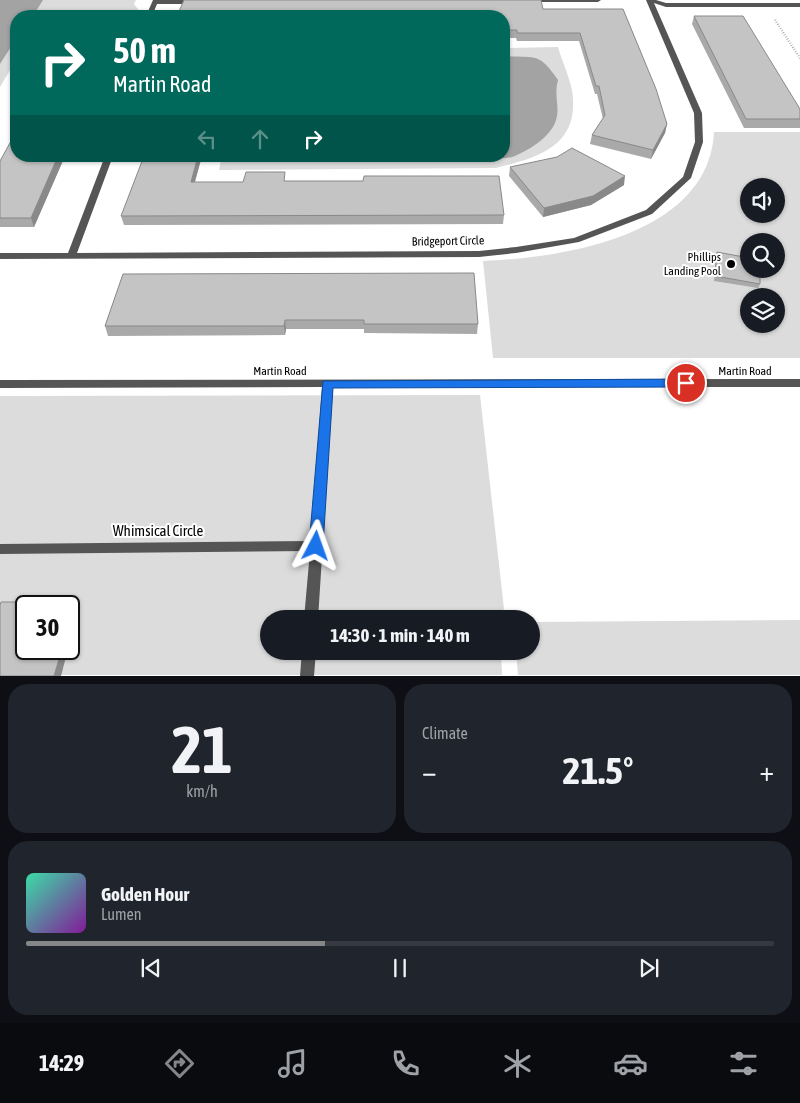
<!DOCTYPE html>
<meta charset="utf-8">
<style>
body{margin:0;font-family:"Asap Condensed",sans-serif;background:#20242c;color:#f1f3f6;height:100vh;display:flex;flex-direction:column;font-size:19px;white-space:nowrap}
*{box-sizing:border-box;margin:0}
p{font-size:16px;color:#9ea1a6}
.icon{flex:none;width:28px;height:28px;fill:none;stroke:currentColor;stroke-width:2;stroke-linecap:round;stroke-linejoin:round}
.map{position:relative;height:676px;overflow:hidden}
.drawer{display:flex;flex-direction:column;gap:8px;padding:8px;background:#0d0f14;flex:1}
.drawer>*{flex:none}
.hud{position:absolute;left:10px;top:10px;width:500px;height:152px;border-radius:20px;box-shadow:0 1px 4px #0004;background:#00695c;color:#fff;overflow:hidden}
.controls{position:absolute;left:740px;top:178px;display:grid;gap:10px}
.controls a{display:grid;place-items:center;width:45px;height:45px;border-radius:50%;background:#171b24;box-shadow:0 1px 4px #0004;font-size:25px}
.speed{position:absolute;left:15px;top:595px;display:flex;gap:10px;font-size:25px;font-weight:700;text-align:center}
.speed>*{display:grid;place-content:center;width:65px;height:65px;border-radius:50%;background:#171b24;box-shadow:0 1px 4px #0004;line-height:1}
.speed .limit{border:2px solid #111;border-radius:8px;background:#fff;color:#111}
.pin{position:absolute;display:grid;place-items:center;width:42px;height:42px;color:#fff;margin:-21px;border:2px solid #fff;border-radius:50%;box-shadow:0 1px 5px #0007}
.me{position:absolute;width:55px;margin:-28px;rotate:4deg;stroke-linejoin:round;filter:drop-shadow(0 0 4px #0008)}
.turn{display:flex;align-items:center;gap:18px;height:105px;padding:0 20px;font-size:22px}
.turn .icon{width:65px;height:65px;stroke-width:2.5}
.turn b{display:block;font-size:35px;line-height:42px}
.lanes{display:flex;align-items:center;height:48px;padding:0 20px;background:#0003;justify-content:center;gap:25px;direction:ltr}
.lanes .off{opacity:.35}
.big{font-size:38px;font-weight:700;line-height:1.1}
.drawer .widget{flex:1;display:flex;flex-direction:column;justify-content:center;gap:8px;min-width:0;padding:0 18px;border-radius:20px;background:#20242c}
.drawer .dial{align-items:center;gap:0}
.dial b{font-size:65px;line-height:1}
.song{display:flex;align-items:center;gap:15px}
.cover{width:60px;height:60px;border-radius:8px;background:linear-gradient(135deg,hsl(160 70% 55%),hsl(290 70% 35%))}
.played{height:5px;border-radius:2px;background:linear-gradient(90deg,#858687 40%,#363941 40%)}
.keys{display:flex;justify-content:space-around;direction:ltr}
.heat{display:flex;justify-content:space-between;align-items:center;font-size:28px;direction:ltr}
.drawer .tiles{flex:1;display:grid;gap:8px;grid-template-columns:1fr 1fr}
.widget:last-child{grid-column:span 2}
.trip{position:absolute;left:260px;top:610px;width:280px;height:50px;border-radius:25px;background:#171b24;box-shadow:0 1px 4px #0004;font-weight:700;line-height:50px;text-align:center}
.tabs{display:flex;height:80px;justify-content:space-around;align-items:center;background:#090b0e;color:#9ea1a6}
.tabs .icon{width:35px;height:35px}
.tabs .on{color:#858687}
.tabs b{font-size:22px;color:#f1f3f6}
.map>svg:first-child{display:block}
</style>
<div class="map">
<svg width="800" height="676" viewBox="0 0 800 676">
<rect width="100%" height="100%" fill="#fff"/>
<path fill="#dcdcdc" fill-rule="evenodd" d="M 0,0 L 136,0 L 134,4 L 141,13 L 140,16 L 16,16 L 16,60 L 0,87 Z
M 558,47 C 562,62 573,84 573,99 C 576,148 535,158 496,168 L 219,170 L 222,156 L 504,156 L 504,48 Z
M 714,132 L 800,132 L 800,358 L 493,358 L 483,261 C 564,258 709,235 714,132 ZM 749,186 L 776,186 L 776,214 L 749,214 ZM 749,241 L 776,241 L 776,269 L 749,269 ZM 749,296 L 776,296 L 776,324 L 749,324 Z
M 480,395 L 504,609 L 500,613 L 499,619 L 269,619 L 269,651 L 501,651 L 502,675 L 0,675 L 0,396 ZM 26,606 L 69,606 L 69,649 L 26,649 Z
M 800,620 L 800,675 L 518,675 L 516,651 L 531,651 L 531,622 Z"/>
<path fill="#a3a3a3" d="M 0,0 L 43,0 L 33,16 L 16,16 L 16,39 L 0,64 Z
M 504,56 C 536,58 539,52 558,80 C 554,96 559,103 557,116 C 554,135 531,149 515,156 C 508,159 499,158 491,159 L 276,162 L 257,156 L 504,156 Z"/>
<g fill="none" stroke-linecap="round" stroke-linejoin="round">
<path stroke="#777" stroke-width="2.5" stroke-dasharray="0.5 2" stroke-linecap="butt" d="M 775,20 L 800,58"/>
<path fill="#555" fill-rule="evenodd" d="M 153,0 L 195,0 L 198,2 L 195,4 L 157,4 L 152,16 L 146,16 Z
M 526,0 L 601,0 L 598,2 L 529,2 Z
M 646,0 L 656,0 L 666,3 L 800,3 L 800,7 L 666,7 L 654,3 L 702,113 L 703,142 L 691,178 L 652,214 L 579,242 L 516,253 L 479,257 L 0,259 L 0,253 L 68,253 L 105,156 L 113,156 L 77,253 L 479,251 L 516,247 L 574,238 L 646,210 L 683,177 L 695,142 L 694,113 Z
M 800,379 L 800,387 L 333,387 L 318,619 L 304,619 L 310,551 L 0,554 L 0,544 L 311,541 L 322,387 L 0,388 L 0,380 Z
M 302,651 L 316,651 L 314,676 L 300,676 Z"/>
</g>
<path fill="#a9a9a9" d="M 543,9 L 623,9 L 667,124 L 665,133 L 651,159 L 590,144 L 592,135 L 603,119 L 597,94 L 595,94 L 579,41 L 517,41 L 516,38 L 504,38 L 504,16 Z
M 694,16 L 800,109 L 800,128 L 744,128 L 692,24 Z
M 16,95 L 16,112 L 14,112 L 12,103 Z
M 16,124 L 16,156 L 65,156 L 34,227 L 0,227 L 0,161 L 16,133 L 14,127 Z
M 202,156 L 195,182 L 243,182 L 286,181 L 504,215 L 503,224 L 124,225 L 121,216 Z
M 510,167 L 624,185 L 591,205 L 543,217 L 509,176 Z
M 717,252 L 760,284 L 758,288 L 714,281 L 716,257 Z
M 123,274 L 478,324 L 477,334 L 364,333 L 364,329 L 286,329 L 285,335 L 108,336 L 105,326 Z"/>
<path fill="#898989" d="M 667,124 L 665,133 L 651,159 L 653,150 Z
M 58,156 L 65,156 L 34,227 L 31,218 Z
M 198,156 L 202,156 L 192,191 L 191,182 Z
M 625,176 L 624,185 L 591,205 L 543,217 L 544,208 Z
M 285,320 L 286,329 L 285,335 L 284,326 Z
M 72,611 L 76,619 L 69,647 L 69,622 Z
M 62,649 L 68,649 L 61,676 L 54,676 Z"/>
<path fill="#c4c4c4" stroke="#898989" d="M 184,0 L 541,0 L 543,9 L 623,9 L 656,89 L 667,124 L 653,150 L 592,135 L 605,115 L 599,86 L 596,86 L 580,33 L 517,33 L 517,30 L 504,30 L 504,16 L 177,16 Z
M 694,16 L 743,16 L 800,109 L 800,119 L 746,119 Z
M 16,95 L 16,103 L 12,103 Z
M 16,132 L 16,156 L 58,156 L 31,218 L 0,218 L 0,161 Z
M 572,148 L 625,176 L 593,196 L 544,208 L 510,167 L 557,157 Z
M 144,156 L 198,156 L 191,182 L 243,182 L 246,172 L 285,172 L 284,181 L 363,181 L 364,176 L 499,176 L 504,215 L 121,216 Z
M 717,252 L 749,258 L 749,269 L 760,269 L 760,284 L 715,276 Z
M 474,273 L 478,324 L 364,324 L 364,320 L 285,320 L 284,326 L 105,326 L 123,274 Z
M 1,602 L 36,602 L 34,606 L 26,606 L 26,649 L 62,649 L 54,676 L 0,676 L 0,605 Z
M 69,611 L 72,611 L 69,622 Z"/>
<path fill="#1a73e8" stroke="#114b97" d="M 686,379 L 691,383 L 686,387 L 333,388 L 323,546 L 321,551 L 316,553 L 311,551 L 309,546 L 323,381 Z"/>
<circle fill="#000" stroke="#fff" stroke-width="2" cx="731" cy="264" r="5"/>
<g text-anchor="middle" stroke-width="4" stroke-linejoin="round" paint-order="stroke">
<g font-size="12" fill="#000" stroke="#fff">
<text transform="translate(448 241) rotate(-1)" y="4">Bridgeport Circle</text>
<text x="280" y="375">Martin Road</text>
<text x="745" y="375">Martin Road</text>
</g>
<g font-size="12" fill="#000" stroke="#fff" text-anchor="end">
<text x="721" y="261">Phillips<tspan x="721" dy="14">Landing Pool</tspan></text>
</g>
<g font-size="15" fill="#000" stroke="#fff">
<text x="158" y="536">Whimsical Circle</text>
</g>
</g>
</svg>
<div class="controls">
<a><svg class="icon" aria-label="sound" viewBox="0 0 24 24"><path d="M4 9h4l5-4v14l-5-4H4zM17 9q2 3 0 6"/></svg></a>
<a><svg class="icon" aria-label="search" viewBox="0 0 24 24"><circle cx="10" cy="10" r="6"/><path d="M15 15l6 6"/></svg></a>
<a><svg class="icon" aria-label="layers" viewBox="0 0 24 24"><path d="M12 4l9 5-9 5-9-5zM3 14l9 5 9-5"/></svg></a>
</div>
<div class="speed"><div class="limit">30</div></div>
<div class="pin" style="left:686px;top:383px;background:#d93025"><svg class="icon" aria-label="arrive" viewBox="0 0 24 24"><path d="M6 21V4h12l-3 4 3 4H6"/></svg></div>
<svg class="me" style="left:316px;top:546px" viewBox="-20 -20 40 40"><path d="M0-17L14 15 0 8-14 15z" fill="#1a73e8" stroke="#fff" stroke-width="4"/></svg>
<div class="trip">14:30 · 1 min · 140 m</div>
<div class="hud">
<div class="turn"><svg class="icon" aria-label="right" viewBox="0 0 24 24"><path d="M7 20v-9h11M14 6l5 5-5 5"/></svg><div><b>50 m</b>Martin Road</div></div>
<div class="lanes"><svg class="icon off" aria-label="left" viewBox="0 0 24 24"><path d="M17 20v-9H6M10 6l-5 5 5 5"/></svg><svg class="icon off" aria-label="ahead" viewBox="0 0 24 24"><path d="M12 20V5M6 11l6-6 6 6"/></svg><svg class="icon" aria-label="right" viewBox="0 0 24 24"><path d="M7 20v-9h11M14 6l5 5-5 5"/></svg></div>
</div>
</div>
<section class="drawer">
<div class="tiles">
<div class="widget dial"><b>21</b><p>km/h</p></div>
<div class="widget"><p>Climate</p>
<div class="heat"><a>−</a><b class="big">21.5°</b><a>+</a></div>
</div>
<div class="widget">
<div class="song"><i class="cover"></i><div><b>Golden Hour</b><p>Lumen</p></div></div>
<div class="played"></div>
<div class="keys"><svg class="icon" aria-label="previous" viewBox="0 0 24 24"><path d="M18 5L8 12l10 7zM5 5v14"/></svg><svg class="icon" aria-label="pause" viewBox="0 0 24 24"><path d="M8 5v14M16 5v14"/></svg><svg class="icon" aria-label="next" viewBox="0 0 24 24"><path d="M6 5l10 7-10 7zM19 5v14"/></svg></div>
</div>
</div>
</section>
<nav class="tabs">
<b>14:29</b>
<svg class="icon on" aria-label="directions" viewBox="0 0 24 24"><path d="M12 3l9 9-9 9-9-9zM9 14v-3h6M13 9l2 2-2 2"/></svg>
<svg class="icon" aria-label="music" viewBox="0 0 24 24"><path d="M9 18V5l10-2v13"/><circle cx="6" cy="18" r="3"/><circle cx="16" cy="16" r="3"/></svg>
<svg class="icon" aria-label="phone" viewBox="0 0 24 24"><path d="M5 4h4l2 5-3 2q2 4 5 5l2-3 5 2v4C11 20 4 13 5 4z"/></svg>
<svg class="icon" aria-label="climate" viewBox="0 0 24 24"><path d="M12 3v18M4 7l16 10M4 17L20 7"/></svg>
<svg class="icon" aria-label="car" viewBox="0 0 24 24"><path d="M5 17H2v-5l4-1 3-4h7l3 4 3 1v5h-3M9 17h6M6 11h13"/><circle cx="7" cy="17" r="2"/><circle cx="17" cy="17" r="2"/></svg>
<svg class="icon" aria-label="filters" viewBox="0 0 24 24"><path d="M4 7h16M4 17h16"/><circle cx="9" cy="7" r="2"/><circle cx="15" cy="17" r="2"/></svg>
</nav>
